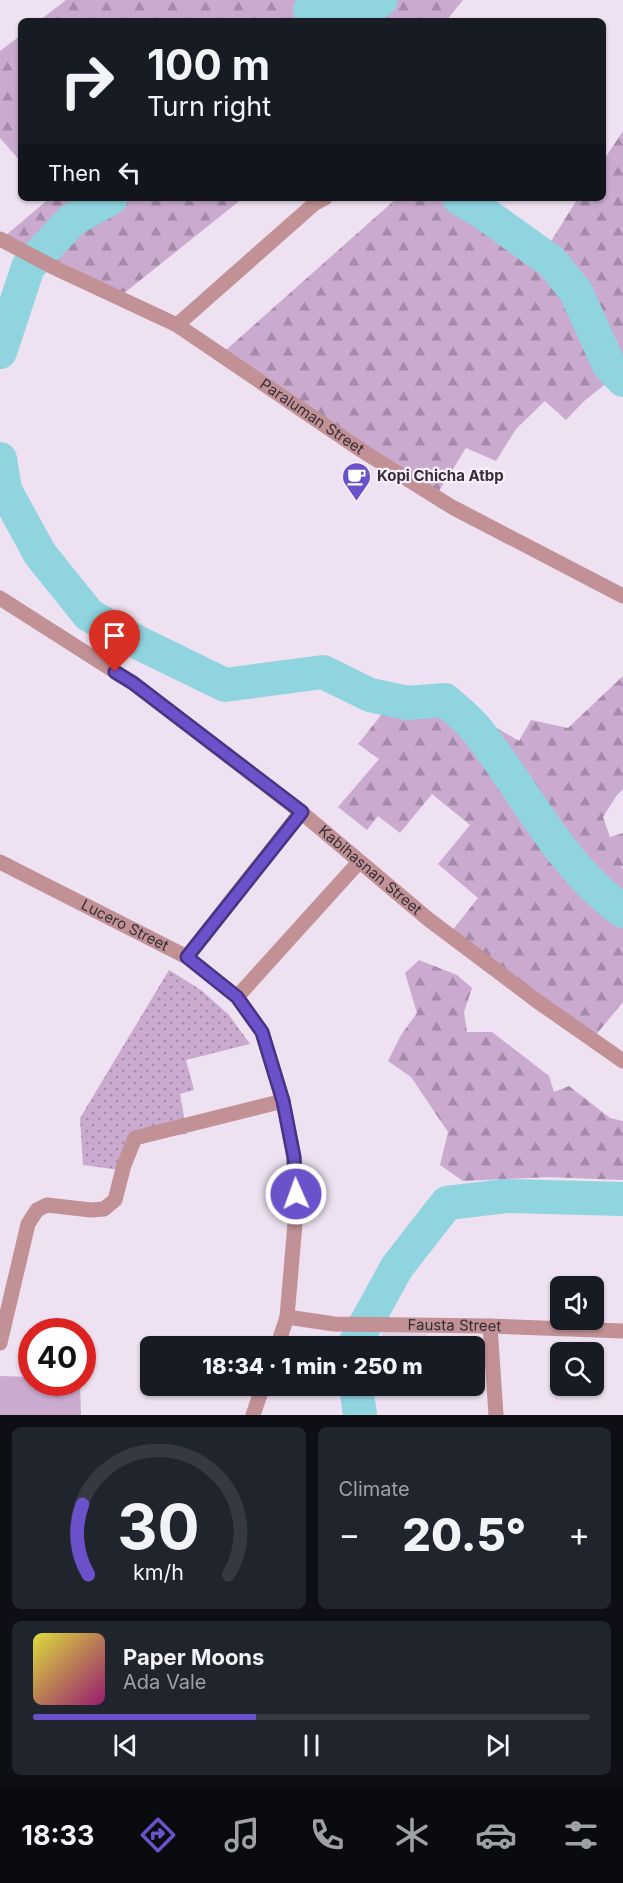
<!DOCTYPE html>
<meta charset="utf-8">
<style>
body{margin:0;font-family:Inter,sans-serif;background:#20242c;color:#f1f3f6;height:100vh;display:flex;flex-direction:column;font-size:22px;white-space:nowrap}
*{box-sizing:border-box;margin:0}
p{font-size:20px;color:#9ea1a6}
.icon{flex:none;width:33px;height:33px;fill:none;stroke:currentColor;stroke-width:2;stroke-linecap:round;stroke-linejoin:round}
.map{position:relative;height:1415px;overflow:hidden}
.drawer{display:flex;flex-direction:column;gap:12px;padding:12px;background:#0d0f14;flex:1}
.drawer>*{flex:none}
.banner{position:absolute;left:18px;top:18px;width:588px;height:183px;border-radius:9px;box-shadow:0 2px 4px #0004;background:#171b24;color:#f1f3f6;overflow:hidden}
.fabs{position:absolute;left:550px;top:1276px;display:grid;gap:12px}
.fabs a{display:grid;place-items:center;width:54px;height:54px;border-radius:9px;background:#171b24;box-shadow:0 2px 4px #0004;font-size:30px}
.speed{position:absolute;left:18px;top:1318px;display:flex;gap:12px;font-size:30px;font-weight:700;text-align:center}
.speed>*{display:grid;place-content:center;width:78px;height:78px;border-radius:50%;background:#171b24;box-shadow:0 2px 4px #0004;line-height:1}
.speed .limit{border:9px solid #d22;background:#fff;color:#111}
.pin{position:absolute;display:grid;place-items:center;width:51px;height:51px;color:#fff;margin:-62px -26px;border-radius:50% 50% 50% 0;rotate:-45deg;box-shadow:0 0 6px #0007}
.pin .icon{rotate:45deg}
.me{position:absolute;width:66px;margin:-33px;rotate:358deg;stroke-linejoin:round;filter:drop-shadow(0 0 4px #0008)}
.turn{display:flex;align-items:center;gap:21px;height:126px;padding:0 30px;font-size:27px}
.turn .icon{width:78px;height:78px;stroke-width:2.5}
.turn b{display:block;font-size:42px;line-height:51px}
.then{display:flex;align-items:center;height:57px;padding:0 30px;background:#0003;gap:12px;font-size:22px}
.big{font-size:45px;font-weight:800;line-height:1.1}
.drawer .tile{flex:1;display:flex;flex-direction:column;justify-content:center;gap:9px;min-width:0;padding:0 21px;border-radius:9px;background:#20242c}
.drawer .dial{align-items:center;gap:0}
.dial svg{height:156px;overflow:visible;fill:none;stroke:#363941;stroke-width:7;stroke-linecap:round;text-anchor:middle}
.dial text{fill:#f1f3f6;stroke:none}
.song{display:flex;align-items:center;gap:18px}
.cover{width:72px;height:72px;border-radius:9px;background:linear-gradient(135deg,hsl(60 70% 55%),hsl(320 70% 35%))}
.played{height:6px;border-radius:3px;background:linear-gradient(90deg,#6b52cb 40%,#363941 40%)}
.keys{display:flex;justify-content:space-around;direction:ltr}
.heat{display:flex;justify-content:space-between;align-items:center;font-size:33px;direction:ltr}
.drawer .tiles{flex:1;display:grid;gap:12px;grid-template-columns:1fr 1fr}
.tile:last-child{grid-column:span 2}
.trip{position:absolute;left:140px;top:1336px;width:345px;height:60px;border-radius:9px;background:#171b24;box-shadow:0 2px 4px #0004;font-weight:800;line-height:60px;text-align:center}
.dock{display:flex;height:96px;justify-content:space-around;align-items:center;background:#090b0e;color:#9ea1a6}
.dock .icon{width:42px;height:42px}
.dock .active{color:#6b52cb}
.dock b{font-size:27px;color:#f1f3f6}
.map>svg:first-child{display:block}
</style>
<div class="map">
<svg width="623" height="1415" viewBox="0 0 623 1415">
<defs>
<pattern id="grass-dots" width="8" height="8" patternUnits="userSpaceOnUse" patternTransform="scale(1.5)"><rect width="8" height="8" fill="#caaacf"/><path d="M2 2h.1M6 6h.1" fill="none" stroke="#a58ba9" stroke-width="1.8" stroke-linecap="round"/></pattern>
<pattern id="forest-firs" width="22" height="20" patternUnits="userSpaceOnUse" patternTransform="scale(1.5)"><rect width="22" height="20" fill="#caaacf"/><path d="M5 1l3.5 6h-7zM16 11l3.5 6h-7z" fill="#a58ba9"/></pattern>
</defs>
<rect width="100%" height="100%" fill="#eee1f1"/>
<path fill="#e5d3e8" d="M 382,1332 L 426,1333 L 426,1347 L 382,1347 Z"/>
<path fill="url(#grass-dots)" d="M 169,970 L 201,990 L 229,1015 L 250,1044 L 186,1060 L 194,1090 L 180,1094 L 187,1134 L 131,1140 L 120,1170 L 83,1165 L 80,1118 Z"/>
<path fill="url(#forest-firs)" d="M 66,0 L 463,0 L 446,21 L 39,21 Z
M 21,35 L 21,162 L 0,138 L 0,51 Z
M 623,131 L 623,387 L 614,377 L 583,402 L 566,420 L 545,401 L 516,429 L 496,461 L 466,448 L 437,494 L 226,350 L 397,198 L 463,198 L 545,251 L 578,198 L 603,198 L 603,161 Z
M 50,198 L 243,198 L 123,294 L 6,235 Z
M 623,676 L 623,789 L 617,795 L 603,817 L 610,837 L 623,833 L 623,866 L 621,867 L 623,869 L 623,1002 L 595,1036 L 452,931 L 478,898 L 438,864 L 470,825 L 432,794 L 400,833 L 378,816 L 367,830 L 338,807 L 379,759 L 358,744 L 390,704 L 418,706 L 443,705 L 476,716 L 519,741 L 531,720 L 568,728 Z
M 419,960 L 457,975 L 472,988 L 464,1012 L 467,1032 L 492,1032 L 549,1076 L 554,1092 L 569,1086 L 610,1118 L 623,1121 L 623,1180 L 548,1177 L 463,1181 L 440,1165 L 448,1132 L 411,1077 L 388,1061 L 401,1035 L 417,1013 L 405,973 Z"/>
<path fill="#caaacf" d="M 0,1376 L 31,1377 L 32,1383 L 80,1383 L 81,1415 L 0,1415 Z"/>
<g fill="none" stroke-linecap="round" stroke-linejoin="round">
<path stroke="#90d4e0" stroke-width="34" d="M 310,10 L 345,16 L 364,12 L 381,0
M 459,198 L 481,211 L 552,262 L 576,292 L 609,365 L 623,380
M 0,352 L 28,267 L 73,219 L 111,198
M 0,459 L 5,490 L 40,554 L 89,615 L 141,644 L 225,685 L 323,672 L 370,695 L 408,703 L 445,700 C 455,709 467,718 476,729 C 526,791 557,863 623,911
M 353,1347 L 397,1267 L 447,1203 L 506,1196 L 623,1199
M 356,1386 L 360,1415"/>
<g stroke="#c19196" stroke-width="15">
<path id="s1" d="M 0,239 L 55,268 L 177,325 L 361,450 L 452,507 L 623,596"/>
<path d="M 177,325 L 314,204 L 325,198"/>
<path id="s2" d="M 0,598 L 133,683 L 301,812 L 428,919 L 537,1001 L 623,1061"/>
<path d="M 187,957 L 301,812"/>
<path d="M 237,997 L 359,862"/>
<path d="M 490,1326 L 496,1415"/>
<path d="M 0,1343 L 28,1224 L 37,1210 L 47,1205 L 91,1210 L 104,1209 L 115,1200 L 124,1165 L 135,1138 L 283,1101"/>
</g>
<g stroke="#c19196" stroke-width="15">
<path id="s3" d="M 0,862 L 187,957 L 237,997 L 262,1032 L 283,1101 L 294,1157 L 296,1212 L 287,1317 L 277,1347"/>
<path id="s4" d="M 287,1317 L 334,1324 L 490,1326 L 623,1331"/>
<path d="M 253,1415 L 263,1386"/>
</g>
</g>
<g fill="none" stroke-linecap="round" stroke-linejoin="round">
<defs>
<path id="route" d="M 115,672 L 133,683 L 302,812 L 187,957 L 237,997 L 262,1032 L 283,1101 L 294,1157 L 296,1194"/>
</defs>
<use href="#route" stroke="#463584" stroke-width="15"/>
<use href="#route" stroke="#6b52cb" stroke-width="10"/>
</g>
<defs>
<symbol id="cafe-pin" viewBox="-11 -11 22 30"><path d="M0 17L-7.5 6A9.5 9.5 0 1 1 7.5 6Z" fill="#6b52cb" stroke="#fceefe"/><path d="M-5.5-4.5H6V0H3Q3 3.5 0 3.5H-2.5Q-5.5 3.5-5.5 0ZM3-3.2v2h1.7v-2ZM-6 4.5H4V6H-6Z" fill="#fff"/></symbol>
</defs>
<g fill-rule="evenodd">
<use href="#cafe-pin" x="340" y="460" width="33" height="45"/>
</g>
<g text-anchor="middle" stroke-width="4.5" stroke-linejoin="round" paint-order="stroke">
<g font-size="15" fill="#342f35" stroke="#fceefe">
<text dy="5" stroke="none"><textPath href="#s1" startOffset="360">Paraluman Street</textPath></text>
<text dy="5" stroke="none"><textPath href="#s2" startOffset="460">Kabihasnan Street</textPath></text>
<text dy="5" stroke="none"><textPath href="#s3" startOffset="140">Lucero Street</textPath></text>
<text dy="5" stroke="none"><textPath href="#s4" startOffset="168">Fausta Street</textPath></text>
</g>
<g font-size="15" font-weight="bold" fill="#342f35" stroke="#fceefe" text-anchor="start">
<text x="377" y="481">Kopi Chicha Atbp</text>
</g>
</g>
</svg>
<div class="fabs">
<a><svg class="icon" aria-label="sound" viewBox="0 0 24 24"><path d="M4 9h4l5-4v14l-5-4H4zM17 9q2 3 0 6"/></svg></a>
<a><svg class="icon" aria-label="search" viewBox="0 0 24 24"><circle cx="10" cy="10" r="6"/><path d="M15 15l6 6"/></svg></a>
</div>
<div class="speed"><div class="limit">40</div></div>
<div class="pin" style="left:115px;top:672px;background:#d93025"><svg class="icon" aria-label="arrive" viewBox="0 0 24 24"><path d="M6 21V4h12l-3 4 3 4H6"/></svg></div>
<svg class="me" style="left:296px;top:1194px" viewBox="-20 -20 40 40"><circle r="17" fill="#6b52cb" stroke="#fff" stroke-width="3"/><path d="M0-11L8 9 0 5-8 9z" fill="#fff"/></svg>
<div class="trip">18:34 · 1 min · 250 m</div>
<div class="banner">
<div class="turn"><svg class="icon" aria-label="right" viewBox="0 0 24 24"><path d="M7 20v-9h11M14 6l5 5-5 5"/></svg><div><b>100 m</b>Turn right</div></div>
<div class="then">Then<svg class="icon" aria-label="left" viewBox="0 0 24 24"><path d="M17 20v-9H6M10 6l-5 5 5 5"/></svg></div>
</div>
</div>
<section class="drawer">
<div class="tiles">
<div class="tile dial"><svg viewBox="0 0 100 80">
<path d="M14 69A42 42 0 1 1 86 69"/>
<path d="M14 69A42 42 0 0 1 11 33" stroke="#6b52cb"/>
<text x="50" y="56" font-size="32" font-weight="700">30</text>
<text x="50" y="72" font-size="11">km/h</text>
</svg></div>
<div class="tile"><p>Climate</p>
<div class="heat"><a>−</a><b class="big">20.5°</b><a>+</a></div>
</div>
<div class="tile">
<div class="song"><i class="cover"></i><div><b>Paper Moons</b><p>Ada Vale</p></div></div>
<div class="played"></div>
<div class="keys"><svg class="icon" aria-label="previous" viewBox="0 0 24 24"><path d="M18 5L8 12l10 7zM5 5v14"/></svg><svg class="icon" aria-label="pause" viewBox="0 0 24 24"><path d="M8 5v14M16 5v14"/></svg><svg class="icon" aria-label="next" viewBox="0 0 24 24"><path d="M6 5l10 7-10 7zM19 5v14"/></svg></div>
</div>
</div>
</section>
<nav class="dock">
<b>18:33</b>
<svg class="icon active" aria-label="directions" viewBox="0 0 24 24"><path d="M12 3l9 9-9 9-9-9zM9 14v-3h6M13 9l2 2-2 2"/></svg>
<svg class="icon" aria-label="music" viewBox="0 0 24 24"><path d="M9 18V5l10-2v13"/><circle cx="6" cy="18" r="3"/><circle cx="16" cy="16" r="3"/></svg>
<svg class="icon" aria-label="phone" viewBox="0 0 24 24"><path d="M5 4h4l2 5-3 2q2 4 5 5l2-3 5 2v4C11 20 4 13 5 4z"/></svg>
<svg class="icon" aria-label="climate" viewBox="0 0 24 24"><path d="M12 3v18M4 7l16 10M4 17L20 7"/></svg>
<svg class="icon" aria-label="car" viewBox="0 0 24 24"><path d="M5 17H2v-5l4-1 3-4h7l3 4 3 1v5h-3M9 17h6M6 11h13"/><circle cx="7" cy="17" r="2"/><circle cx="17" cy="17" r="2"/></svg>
<svg class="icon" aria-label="filters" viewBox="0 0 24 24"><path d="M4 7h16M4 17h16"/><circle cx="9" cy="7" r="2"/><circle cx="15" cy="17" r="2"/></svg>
</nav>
